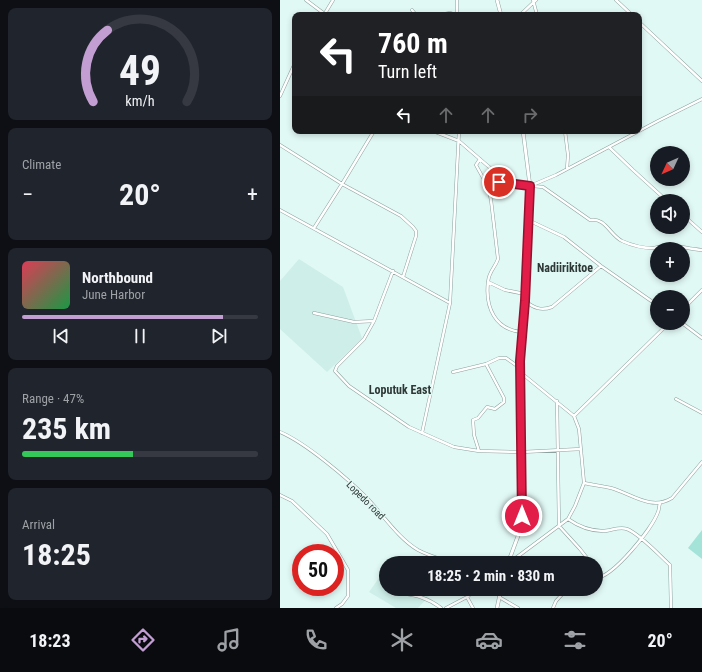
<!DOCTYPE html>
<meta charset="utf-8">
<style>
body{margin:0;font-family:"Roboto Condensed",sans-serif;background:#20242c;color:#f1f3f6;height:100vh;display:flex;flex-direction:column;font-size:15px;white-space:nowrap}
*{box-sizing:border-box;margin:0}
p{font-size:13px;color:#9ea1a6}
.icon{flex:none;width:22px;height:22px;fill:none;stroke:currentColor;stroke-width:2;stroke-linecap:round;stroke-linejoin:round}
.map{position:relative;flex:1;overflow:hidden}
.side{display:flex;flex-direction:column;gap:8px;padding:8px;background:#0d0f14;width:280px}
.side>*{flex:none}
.banner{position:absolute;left:12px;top:12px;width:350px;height:122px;border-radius:8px;box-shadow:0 2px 6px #0003;background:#202124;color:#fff;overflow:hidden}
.needle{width:26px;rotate:226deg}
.buttons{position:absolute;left:370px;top:146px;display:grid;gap:8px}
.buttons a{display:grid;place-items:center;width:40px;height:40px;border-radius:50%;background:#171b24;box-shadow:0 2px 6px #0003;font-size:20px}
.speed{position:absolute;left:12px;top:544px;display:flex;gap:8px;font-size:20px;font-weight:700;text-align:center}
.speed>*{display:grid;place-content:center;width:52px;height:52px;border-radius:50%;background:#171b24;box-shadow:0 2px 6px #0003;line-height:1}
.speed .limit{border:6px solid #d22;background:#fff;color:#111}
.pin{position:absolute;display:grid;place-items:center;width:34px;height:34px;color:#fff;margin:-17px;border:2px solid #fff;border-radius:50%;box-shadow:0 1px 4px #0007}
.me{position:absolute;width:44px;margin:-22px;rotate:0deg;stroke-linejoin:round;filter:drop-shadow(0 0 3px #0008)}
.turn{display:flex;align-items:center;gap:14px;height:84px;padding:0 20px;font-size:18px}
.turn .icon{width:52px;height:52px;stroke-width:2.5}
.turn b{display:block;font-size:28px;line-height:34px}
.lanes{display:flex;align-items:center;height:38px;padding:0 20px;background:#0003;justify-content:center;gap:20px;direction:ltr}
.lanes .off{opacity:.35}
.big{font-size:30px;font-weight:700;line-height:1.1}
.side .widget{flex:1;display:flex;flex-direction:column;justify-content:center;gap:6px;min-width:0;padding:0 14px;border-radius:8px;background:#20242c}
.side .dial{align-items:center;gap:0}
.dial svg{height:104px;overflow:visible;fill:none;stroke:#363941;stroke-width:7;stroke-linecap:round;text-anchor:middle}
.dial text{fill:#f1f3f6;stroke:none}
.song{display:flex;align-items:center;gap:12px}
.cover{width:48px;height:48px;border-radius:6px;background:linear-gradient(135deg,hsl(350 70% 55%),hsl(140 70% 35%))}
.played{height:4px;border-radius:2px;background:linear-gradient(90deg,#c29ed2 85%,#363941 85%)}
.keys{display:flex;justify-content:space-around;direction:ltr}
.heat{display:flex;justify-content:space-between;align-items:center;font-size:22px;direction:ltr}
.charge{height:6px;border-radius:3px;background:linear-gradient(90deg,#34c759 47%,#363941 0)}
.trip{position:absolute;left:99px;top:556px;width:224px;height:40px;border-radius:20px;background:#171b24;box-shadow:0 2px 6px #0003;font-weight:700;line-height:40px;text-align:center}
.menu{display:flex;height:64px;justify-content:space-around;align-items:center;background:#090b0e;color:#9ea1a6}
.menu .icon{width:28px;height:28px}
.menu .active{color:#c29ed2}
.menu b{font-size:18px;color:#f1f3f6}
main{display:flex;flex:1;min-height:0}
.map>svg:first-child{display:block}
</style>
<main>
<section class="side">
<div class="widget dial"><svg viewBox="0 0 100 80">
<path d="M14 69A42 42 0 1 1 86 69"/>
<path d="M14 69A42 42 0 0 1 25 14" stroke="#c29ed2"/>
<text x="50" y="56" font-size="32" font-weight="700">49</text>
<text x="50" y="72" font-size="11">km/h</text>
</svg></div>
<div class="widget"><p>Climate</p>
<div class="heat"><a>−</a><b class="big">20°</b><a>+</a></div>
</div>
<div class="widget">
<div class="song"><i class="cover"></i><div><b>Northbound</b><p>June Harbor</p></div></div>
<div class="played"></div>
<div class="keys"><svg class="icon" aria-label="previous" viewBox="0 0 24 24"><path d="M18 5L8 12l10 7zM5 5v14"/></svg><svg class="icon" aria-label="pause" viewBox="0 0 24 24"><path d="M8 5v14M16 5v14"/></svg><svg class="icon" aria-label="next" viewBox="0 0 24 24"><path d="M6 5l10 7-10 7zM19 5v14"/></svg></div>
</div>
<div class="widget"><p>Range · 47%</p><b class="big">235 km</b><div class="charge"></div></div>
<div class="widget"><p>Arrival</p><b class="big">18:25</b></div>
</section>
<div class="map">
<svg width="422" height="608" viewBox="0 0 422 608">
<rect width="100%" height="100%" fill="#e1f9f5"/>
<path fill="#ceefe9" d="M 19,259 L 63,287 L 82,338 L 47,372 L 0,329 L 0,281 Z
M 106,568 L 106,589 L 145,589 L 149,596 L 138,608 L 116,608 L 89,592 Z"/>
<path fill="#a3e3d8" d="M 422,530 L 422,559 L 408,548 Z"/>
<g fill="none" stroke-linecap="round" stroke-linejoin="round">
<defs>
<path id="street" d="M 26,0 L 46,15
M 177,0 L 177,15
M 253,0 L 257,15
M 336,0 L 352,15
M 132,10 L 136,15
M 44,15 L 53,0
M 158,15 L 170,13 L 176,15
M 240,15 L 256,0
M 359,22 L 422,81
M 0,96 L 15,63
M 153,131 L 179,141 L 223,179 L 239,186 L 250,186 L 276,175 L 378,121 L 422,99
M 285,131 L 288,155 L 287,169
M 0,145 L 62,184 L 121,216 L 133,227 L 136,231 L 136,236 L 123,277
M 330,148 L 353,170 L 387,201
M 200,159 L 196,165 L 208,187 L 211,200 L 218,259 C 215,268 209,271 208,282 L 225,290 L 245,294
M 253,186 L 263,187 L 310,220 C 325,217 330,235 342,241 C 351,245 363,248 373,248 C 378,248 383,245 388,245 C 399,246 411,249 422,250
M 208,187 L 219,182 L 228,182
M 0,210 L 170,303
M 403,215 L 422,232
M 248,220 L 284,237 L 321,266 L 377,305
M 34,228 L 62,184 L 94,131
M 113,271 L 94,321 L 84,339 L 57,366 L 55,371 L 69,386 L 129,427 L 174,447 L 199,451 L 242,452 L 301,449
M 208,282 C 205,307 215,330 242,332
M 245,301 C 254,308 261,311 272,307 L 321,266
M 403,309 L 422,290
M 34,313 L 74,322 L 94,321
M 402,323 L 422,338
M 173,372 L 206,364 L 219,358 L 226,358 L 240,368
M 396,399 L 422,413
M 277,401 L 279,526 L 300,549 L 311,563
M 294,416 L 389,323
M 0,432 C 26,443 67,478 87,498 C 103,515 119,539 138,550 C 149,556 161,559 173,563
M 142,433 L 170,303 L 179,131
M 199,451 L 194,435 L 193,420 L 198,418 L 207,407 L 215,409 L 224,402 L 224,398 L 206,364
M 304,483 C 313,485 322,486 331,488 C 352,494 371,511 392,498 L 422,462
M 0,495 L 12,501 L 47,534 L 68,570 L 68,596 L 62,604 L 56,608
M 288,519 C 298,526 310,531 323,531 C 331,531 339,526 347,529 C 360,534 379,555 390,565 L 391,608
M 229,563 L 288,519 L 295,506 L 304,483 L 299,429 L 294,416 L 240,372
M 316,578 C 333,577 372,529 378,512 C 379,510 379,506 380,503
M 120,593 C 136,595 148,598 161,608
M 187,597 L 193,608
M 219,597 L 238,608
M 166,608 L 187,597 L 197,589
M 273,608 L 276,601 L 287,589"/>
<path id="secondary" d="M 217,0 L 221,15
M 228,563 L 238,536 L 242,516 L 242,452 L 240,361 L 245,301 L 250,186 L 243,131
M 217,608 L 221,589"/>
</defs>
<use href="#street" stroke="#8ca29e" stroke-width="3.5"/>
<use href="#secondary" stroke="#8ca29e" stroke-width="4"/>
<use href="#street" stroke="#fff" stroke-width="2.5"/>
<use href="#secondary" stroke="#fff" stroke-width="3"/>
</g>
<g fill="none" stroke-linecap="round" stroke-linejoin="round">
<defs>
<path id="route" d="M 219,182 L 250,186 L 245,301 L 240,361 L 242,516"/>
</defs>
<use href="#route" stroke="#92132f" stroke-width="10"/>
<use href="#route" stroke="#e11d48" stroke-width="7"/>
</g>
<g text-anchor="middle" stroke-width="3" stroke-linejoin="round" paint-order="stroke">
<g font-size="10" fill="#2e3836" stroke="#e1f9f5">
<text transform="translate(86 500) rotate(45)" y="4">Lopedo road</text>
</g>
<g font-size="12" font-weight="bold" fill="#2e3836" stroke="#e1f9f5">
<text x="285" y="272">Nadiirikitoe</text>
<text x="120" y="394">Loputuk East</text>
</g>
</g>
</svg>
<div class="buttons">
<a><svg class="needle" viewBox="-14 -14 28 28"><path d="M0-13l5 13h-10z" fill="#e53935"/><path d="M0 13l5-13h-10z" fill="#9ea1a6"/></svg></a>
<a><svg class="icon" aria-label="sound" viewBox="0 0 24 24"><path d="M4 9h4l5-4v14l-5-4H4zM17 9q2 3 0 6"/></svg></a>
<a>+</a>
<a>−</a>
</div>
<div class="speed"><div class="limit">50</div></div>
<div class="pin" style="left:219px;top:182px;background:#d93025"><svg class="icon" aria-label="arrive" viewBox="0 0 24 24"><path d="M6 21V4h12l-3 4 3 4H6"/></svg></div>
<svg class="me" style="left:242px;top:516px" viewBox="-20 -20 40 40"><circle r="17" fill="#e11d48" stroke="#fff" stroke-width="3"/><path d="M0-11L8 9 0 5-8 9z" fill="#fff"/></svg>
<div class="trip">18:25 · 2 min · 830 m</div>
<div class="banner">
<div class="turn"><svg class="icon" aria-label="left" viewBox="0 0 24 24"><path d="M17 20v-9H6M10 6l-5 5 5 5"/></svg><div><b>760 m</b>Turn left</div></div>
<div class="lanes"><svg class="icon" aria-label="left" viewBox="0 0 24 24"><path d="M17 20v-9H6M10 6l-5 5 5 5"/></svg><svg class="icon off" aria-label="ahead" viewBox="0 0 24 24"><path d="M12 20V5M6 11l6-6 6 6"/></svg><svg class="icon off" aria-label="ahead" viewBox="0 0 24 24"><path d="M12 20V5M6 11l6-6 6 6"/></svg><svg class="icon off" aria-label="right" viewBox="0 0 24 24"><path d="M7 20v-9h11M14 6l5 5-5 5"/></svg></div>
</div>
</div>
</main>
<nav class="menu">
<b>18:23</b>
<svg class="icon active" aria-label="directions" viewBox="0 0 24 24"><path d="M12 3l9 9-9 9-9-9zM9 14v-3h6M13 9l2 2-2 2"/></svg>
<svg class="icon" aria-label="music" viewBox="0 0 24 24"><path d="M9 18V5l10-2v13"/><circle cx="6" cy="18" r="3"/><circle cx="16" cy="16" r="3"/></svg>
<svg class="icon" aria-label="phone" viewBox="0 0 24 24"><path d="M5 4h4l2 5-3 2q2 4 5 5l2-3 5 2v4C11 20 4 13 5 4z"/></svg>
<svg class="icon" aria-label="climate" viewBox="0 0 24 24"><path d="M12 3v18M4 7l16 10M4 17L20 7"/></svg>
<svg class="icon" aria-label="car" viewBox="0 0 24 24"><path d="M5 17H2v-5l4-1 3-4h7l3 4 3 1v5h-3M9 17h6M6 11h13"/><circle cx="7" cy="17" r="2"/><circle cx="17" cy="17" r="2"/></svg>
<svg class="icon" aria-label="filters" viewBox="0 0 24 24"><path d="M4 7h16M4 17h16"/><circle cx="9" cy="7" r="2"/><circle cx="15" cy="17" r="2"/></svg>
<b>20°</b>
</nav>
